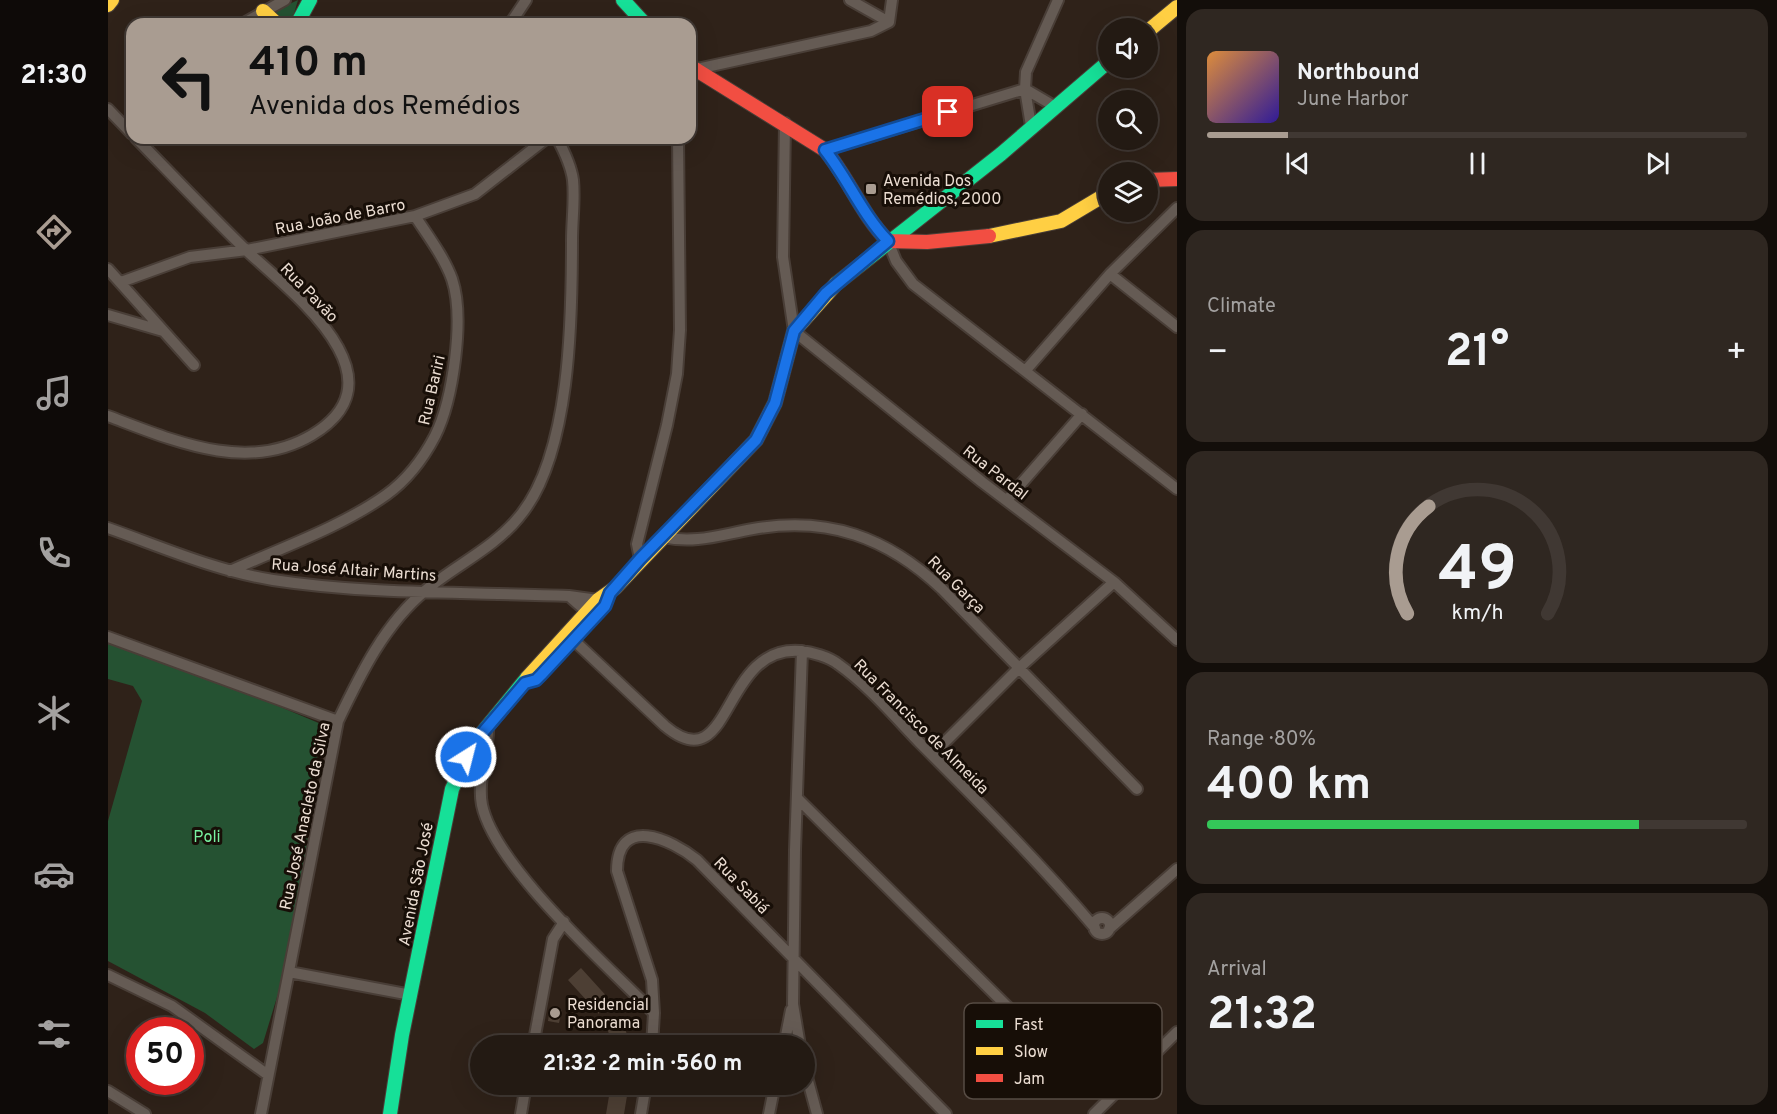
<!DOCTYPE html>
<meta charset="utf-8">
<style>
body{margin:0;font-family:Overpass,sans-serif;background:#2f2721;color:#f1f3f6;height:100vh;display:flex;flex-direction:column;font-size:22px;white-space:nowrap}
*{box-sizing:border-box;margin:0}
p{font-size:20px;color:#a3a1a0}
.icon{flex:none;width:33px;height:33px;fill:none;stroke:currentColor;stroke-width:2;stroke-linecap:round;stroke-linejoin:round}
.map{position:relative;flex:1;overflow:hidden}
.drawer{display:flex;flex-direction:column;gap:9px;padding:9px;background:#130e0a;width:600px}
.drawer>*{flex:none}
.guide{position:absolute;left:18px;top:18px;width:570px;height:126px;border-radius:18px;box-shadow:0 6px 24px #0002,0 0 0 2px #403833;background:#a99c91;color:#111;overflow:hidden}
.controls{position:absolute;left:990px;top:18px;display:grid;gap:12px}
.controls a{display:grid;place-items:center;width:60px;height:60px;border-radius:50%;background:#231a13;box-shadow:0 6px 24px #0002,0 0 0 2px #403833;font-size:30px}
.speed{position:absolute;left:18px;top:1017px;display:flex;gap:12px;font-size:30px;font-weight:700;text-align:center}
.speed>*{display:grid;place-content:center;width:78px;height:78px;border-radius:50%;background:#231a13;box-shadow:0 6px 24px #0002,0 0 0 2px #403833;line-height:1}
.speed .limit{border:9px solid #d22;background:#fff;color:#111}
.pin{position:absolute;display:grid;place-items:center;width:51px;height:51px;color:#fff;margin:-26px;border-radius:12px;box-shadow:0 3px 9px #0006}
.me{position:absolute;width:66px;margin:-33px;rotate:36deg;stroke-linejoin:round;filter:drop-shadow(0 0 4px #0008)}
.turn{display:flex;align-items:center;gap:21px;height:126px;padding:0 24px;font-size:27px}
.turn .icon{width:78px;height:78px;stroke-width:2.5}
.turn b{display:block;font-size:42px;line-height:51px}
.big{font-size:45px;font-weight:700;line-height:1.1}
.drawer .widget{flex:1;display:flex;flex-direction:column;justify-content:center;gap:9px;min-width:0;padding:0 21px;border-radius:18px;background:#2f2721}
.drawer .dial{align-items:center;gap:0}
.dial svg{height:156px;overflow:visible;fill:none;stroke:#403833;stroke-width:7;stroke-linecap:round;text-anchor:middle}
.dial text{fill:#f1f3f6;stroke:none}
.song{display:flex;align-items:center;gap:18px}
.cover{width:72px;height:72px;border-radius:9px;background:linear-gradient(135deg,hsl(30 70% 55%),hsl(250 70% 35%))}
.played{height:6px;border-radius:3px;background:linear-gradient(90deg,#a99c91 15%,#403833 15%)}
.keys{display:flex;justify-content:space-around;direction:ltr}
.heat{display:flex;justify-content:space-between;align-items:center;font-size:33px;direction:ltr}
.charge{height:9px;border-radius:4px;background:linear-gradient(90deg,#34c759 80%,#403833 0)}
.trip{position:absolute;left:362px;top:1035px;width:345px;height:60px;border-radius:30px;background:#231a13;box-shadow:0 6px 24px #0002,0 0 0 2px #403833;font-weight:700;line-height:60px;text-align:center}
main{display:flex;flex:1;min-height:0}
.dock{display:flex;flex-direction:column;width:108px;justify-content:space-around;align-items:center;background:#0e0a08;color:#a3a1a0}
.dock .icon{width:42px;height:42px}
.dock .on{color:#a99c91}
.dock b{font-size:27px;color:#f1f3f6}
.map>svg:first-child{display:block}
</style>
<main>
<nav class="dock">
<b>21:30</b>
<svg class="icon on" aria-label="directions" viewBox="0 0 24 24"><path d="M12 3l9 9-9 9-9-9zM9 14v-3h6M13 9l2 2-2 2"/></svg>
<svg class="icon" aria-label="music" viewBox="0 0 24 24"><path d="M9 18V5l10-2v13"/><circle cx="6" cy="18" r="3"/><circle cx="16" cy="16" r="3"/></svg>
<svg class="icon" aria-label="phone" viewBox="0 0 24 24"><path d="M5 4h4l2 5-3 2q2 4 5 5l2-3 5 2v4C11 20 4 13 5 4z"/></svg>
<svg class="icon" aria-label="climate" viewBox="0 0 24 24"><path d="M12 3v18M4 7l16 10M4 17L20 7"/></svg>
<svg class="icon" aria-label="car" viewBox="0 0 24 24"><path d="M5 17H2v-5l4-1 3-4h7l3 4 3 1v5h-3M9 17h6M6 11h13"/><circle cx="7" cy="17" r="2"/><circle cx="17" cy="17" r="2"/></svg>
<svg class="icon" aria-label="filters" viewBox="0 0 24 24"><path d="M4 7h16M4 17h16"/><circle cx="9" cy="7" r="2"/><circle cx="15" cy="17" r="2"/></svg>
</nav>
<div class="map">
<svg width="1069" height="1114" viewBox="0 0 1069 1114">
<rect width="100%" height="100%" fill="#2f2219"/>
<path fill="#255232" d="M 190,0 L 183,24 L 173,24 L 162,13 Z
M 0,641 L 61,660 L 213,724 L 188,935 L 155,1043 L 146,1049 L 97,1013 L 0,961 L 0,821 L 34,701 L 25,686 L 0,679 Z"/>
<path fill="#4d3f34" d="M 473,968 L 502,1000 L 492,1008 L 492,1006 L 491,1014 L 460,980 Z
M 442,1008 L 454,1010 L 451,1023 L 440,1021 Z
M 514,1020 L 523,1046 L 505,1046 L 498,1025 Z
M 503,1084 L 521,1084 L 516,1114 L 498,1114 Z"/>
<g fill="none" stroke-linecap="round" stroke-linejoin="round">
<defs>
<path id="street" d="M 742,0 L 781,22
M 134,24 L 177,0
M 402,24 L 418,0
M 589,69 L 763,31 L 781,22 L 784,0
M 917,89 L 946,106
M 0,109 L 24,134
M 677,123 L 675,257 L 686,331 L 874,482 L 1006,582 L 1069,640
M 923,126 L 917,89 L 918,72 L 950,0
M 717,150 L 917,89
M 780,241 L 788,261 L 805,284 L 1069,489
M 0,269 L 86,365
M 1002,274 L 1069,327
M 13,282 L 82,257 L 139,250 L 307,216 L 367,194 L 439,138
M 0,315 L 55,331
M 918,370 L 1002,274 L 1069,208
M 0,416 C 64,440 139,474 204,435 C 299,378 183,292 139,251 C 101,214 65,176 28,138
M 899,500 L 974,414
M 0,528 C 54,547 108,571 165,580 C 262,595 363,592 461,596 L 490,600 L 497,606
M 554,537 C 588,544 611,535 645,529 C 720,516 779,537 834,589 L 1029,789
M 532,559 L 529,544 L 559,425 L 569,374 L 572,330 L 570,138
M 122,571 C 173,548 233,527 278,495 C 299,480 315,459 327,436 C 345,400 357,318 344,279 C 336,257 320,236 307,216
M 461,596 L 486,618
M 458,633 L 557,726 C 625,783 612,645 692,651 C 704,652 721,657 730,664 C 761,686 786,716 812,743 C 872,803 932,863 987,928
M 0,637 L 230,721
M 380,727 C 381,753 369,779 374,805 C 387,867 500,966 546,1013
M 824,755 L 911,668 L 1006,582
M 689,798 L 928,1035 L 956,1051 L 1030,1070
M986 926a8 8 0 1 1 16 0a8 8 0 1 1-16 0Z
M 1001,929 L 1069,869
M 181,972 L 303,995
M 0,975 L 64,1006 L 160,1075
M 425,1046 L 445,939 L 456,922
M 544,1046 L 546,1013 L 544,980 L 509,871 C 509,814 563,839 589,860 L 838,1114
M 676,1046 L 683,1010
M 692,1046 L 685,1004 L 687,850 L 694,651
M 696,1066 L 709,1114
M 0,1091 L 37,1114
M 153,1114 L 230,721 C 252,675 277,623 318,590 C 348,565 386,548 411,517 C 463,456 464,317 464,240 C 464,220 467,199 465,180 C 463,165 456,151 449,138
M 413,1114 L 418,1084
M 533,1114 L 538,1084
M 661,1114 L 667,1084
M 986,1114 L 1069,1032"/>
<path id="fast" d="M 515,0 L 537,24
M 189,24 L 202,0
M 728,284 L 893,154 L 1000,62
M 282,1114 L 294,1035 L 344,789 L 365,744 L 419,678"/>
<path id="slow" d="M 0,5 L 4,0
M 155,11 L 169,24
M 1040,31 L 1069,7
M 881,236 L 953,221 L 1000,193
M 419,678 L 490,600 L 507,588 L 648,440 L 667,403 L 686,331 L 728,284"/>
<path id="jam" d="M 582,66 L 717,150 C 741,179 754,215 780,241 L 819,242 L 881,236
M 1040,180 L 1069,179"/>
</defs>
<use href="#street" stroke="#493e37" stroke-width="14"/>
<use href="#fast" stroke="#493e37" stroke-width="16"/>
<use href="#slow" stroke="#493e37" stroke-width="16"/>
<use href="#jam" stroke="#493e37" stroke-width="16"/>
<use href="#street" stroke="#655b54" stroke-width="10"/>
<use href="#fast" stroke="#16e098" stroke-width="14"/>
<use href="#slow" stroke="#ffcf43" stroke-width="14"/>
<use href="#jam" stroke="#f24e42" stroke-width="14"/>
</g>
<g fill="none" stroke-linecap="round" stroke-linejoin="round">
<defs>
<path id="route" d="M 358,757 L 365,744 L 417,683 L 428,680 L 433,675 L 497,606 L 502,593 L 532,559 L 648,440 L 667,403 L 686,331 L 718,293 L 780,241 C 754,214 740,179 717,150 L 840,112"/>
</defs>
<use href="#route" stroke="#114b97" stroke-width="15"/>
<use href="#route" stroke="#1a73e8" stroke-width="10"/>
</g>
<g fill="#a99c91" stroke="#170e07" stroke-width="2">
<rect x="757" y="183" width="12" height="12" rx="3"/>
<circle cx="447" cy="1013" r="6"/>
</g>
<g text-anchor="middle" stroke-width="6" stroke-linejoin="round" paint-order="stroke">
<g font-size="16" fill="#ebddd2" stroke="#170e07" text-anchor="start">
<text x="775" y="186">Avenida Dos<tspan x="775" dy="18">Remédios, 2000</tspan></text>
<text x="459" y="1010">Residencial<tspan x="459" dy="18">Panorama</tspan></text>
</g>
<g font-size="16" fill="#ebddd2" stroke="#170e07">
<text transform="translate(232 216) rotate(-11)" y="6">Rua João de Barro</text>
<text transform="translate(202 292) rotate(46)" y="6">Rua Pavão</text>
<text transform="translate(323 390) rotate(-77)" y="6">Rua Bariri</text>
<text transform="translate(888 472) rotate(38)" y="6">Rua Pardal</text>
<text transform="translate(246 569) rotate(4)" y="6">Rua José Altair Martins</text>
<text transform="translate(849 584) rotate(45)" y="6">Rua Garça</text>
<text transform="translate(814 726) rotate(45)" y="6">Rua Francisco de Almeida</text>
<text transform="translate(196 816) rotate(-78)" y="6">Rua José Anacleto da Silva</text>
<text transform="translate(307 884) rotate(-79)" y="6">Avenida São José</text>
<text transform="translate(634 885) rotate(46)" y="6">Rua Sabiá</text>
</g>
<g font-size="16" fill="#78f1a0" stroke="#170e07">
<text x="99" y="842">Poli</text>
</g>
</g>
<rect x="856" y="1003" width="198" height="96" rx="9" fill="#170e07" stroke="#574c44" stroke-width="1.5"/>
<rect x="868" y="1020" width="27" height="8" fill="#16e098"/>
<rect x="868" y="1047" width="27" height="8" fill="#ffcf43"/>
<rect x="868" y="1074" width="27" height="8" fill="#f24e42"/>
<g font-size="16" fill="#ebddd2">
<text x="906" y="1030">Fast</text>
<text x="906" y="1057">Slow</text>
<text x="906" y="1084">Jam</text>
</g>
</svg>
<div class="controls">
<a><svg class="icon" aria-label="sound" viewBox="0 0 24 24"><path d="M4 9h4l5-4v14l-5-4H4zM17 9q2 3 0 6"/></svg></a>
<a><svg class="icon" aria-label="search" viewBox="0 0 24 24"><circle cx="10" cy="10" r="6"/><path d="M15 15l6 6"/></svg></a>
<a><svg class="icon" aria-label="layers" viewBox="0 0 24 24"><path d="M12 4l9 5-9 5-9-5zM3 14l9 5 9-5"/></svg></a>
</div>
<div class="speed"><div class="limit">50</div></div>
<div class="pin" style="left:840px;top:112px;background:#d93025"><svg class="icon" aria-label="arrive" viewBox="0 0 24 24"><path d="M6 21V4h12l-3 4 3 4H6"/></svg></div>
<svg class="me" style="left:358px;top:757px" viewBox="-20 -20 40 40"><circle r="17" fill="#1a73e8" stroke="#fff" stroke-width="3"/><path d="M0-11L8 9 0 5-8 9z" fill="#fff"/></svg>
<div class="trip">21:32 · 2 min · 560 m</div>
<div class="guide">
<div class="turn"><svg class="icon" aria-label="left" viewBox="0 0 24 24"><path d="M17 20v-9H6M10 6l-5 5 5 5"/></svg><div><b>410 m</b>Avenida dos Remédios</div></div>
</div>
</div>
<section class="drawer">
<div class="widget">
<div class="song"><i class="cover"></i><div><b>Northbound</b><p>June Harbor</p></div></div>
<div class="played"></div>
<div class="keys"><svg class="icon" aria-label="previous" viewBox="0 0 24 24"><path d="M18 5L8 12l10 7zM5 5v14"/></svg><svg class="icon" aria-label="pause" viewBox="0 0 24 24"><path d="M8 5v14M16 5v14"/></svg><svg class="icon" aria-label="next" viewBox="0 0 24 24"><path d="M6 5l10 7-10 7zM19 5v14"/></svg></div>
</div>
<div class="widget"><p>Climate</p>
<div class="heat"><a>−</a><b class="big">21°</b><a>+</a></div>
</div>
<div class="widget dial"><svg viewBox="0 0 100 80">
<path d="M14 69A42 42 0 1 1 86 69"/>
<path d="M14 69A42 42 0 0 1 25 14" stroke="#a99c91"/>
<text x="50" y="56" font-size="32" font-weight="700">49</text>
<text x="50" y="72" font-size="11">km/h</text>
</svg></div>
<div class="widget"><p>Range · 80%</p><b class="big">400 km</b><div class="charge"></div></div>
<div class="widget"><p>Arrival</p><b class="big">21:32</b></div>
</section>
</main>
